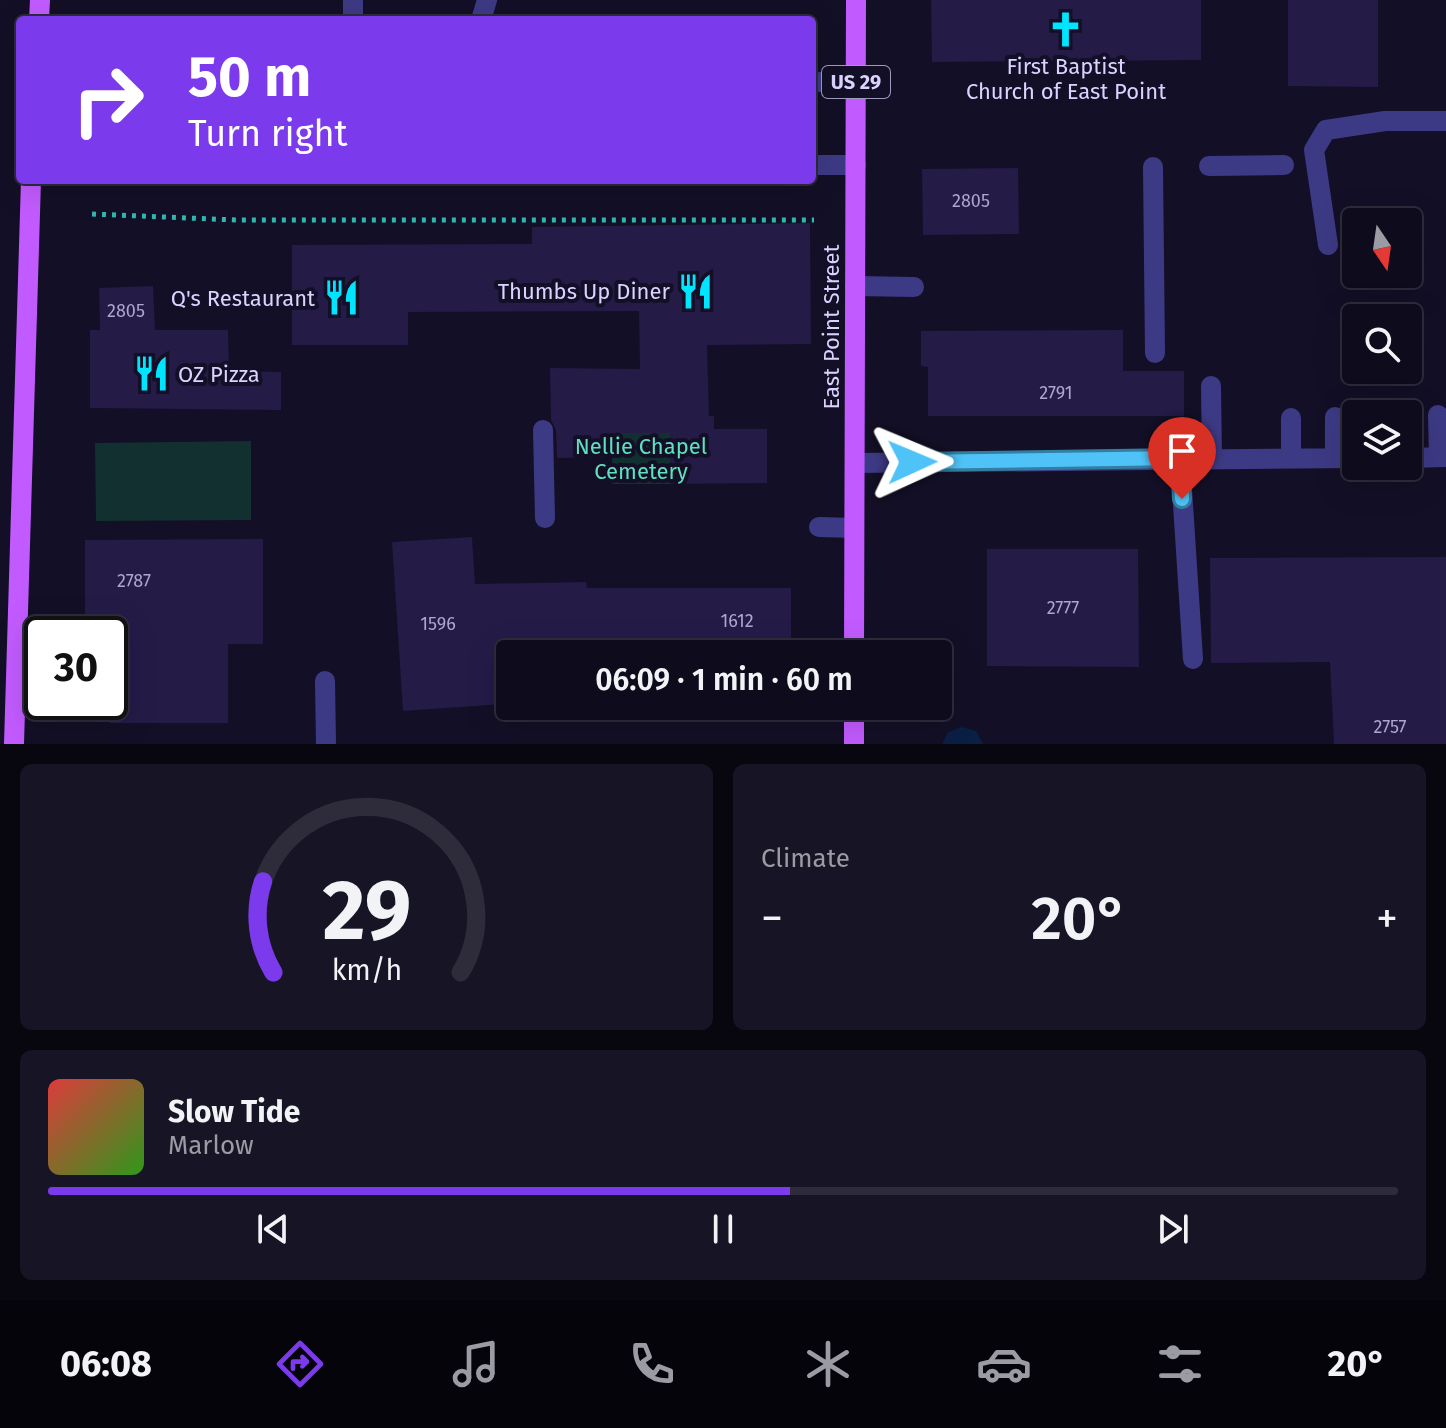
<!DOCTYPE html>
<meta charset="utf-8">
<style>
body{margin:0;font-family:"Fira Sans",sans-serif;background:#171425;color:#f1f3f6;height:100vh;display:flex;flex-direction:column;font-size:30px;white-space:nowrap}
*{box-sizing:border-box;margin:0}
p{font-size:26px;color:#9b9ba3}
.icon{flex:none;width:44px;height:44px;fill:none;stroke:currentColor;stroke-width:2;stroke-linecap:round;stroke-linejoin:round}
.map{position:relative;height:744px;overflow:hidden}
.sheet{display:flex;flex-direction:column;gap:20px;padding:20px;background:#08060f;flex:1}
.sheet>*{flex:none}
.hud{position:absolute;left:16px;top:16px;width:800px;height:168px;border-radius:8px;box-shadow:0 8px 32px #0002,0 0 0 2px #2e2b3b;background:#7c3aed;color:#fff;overflow:hidden}
.needle{width:52px;rotate:167deg}
.controls{position:absolute;left:1342px;top:208px;display:grid;gap:16px}
.controls a{display:grid;place-items:center;width:80px;height:80px;border-radius:8px;background:#0e0b1c;box-shadow:0 8px 32px #0002,0 0 0 2px #2e2b3b;font-size:40px}
.speed{position:absolute;left:24px;top:616px;display:flex;gap:16px;font-size:40px;font-weight:700;text-align:center}
.speed>*{display:grid;place-content:center;width:104px;height:104px;border-radius:50%;background:#0e0b1c;box-shadow:0 8px 32px #0002,0 0 0 2px #2e2b3b;line-height:1}
.speed .limit{border:4px solid #111;border-radius:12px;background:#fff;color:#111}
.pin{position:absolute;display:grid;place-items:center;width:68px;height:68px;color:#fff;margin:-82px -34px;border-radius:50% 50% 50% 0;rotate:-45deg;box-shadow:0 0 8px #0007}
.pin .icon{rotate:45deg}
.me{position:absolute;width:88px;margin:-44px;rotate:89deg;stroke-linejoin:round;filter:drop-shadow(0 0 6px #0008)}
.turn{display:flex;align-items:center;gap:28px;height:168px;padding:0 40px;font-size:36px}
.turn .icon{width:104px;height:104px;stroke-width:2.5}
.turn b{display:block;font-size:56px;line-height:68px}
.big{font-size:60px;font-weight:600;line-height:1.1}
.sheet .tile{flex:1;display:flex;flex-direction:column;justify-content:center;gap:12px;min-width:0;padding:0 28px;border-radius:12px;background:#171425}
.sheet .dial{align-items:center;gap:0}
.dial svg{height:208px;overflow:visible;fill:none;stroke:#2e2b3b;stroke-width:7;stroke-linecap:round;text-anchor:middle}
.dial text{fill:#f1f3f6;stroke:none}
.song{display:flex;align-items:center;gap:24px}
.cover{width:96px;height:96px;border-radius:12px;background:linear-gradient(135deg,hsl(0 70% 55%),hsl(110 70% 35%))}
.played{height:8px;border-radius:4px;background:linear-gradient(90deg,#7c3aed 55%,#2e2b3b 55%)}
.keys{display:flex;justify-content:space-around;direction:ltr}
.heat{display:flex;justify-content:space-between;align-items:center;font-size:44px;direction:ltr}
.sheet .tiles{flex:1;display:grid;gap:20px;grid-template-columns:1fr 1fr}
.tile:last-child{grid-column:span 2}
.trip{position:absolute;left:496px;top:640px;width:456px;height:80px;border-radius:8px;background:#0e0b1c;box-shadow:0 8px 32px #0002,0 0 0 2px #2e2b3b;font-weight:600;line-height:80px;text-align:center}
.dock{display:flex;height:128px;justify-content:space-around;align-items:center;background:#06040b;color:#9b9ba3}
.dock .icon{width:56px;height:56px}
.dock .active{color:#7c3aed}
.dock b{font-size:36px;color:#f1f3f6}
.map>svg:first-child{display:block}
</style>
<div class="map">
<svg width="1446" height="744" viewBox="0 0 1446 744">
<rect width="100%" height="100%" fill="#130f26"/>
<path fill="#12302f" d="M 612,433 L 670,433 L 671,484 L 612,484 Z
M 251,441 L 251,520 L 96,521 L 95,443 Z"/>
<path fill="#0a1f44" d="M 962,727 L 976,731 L 983,744 L 942,744 L 948,732 Z"/>
<path fill="#241b47" d="M 931,0 L 1201,0 L 1201,60 L 932,62 Z
M 1288,0 L 1378,0 L 1378,87 L 1288,86 Z
M 1018,168 L 1019,234 L 923,235 L 922,169 Z
M 810,223 L 811,344 L 707,345 L 709,416 L 714,416 L 714,429 L 767,429 L 767,483 L 671,484 L 670,433 L 612,433 L 612,457 L 557,458 L 556,430 L 551,420 L 550,368 L 640,369 L 639,311 L 408,312 L 408,345 L 292,345 L 292,245 L 532,244 L 532,227 Z
M 153,286 L 155,330 L 228,330 L 229,371 L 281,372 L 281,410 L 90,408 L 90,330 L 100,330 L 99,288 Z
M 1123,330 L 1123,371 L 1184,371 L 1184,416 L 928,416 L 928,367 L 921,366 L 921,331 Z
M 472,537 L 475,584 L 586,582 L 587,588 L 791,588 L 791,654 L 510,654 L 510,706 L 679,706 L 679,709 L 504,710 L 504,704 L 403,711 L 392,542 Z
M 263,539 L 263,644 L 228,644 L 228,723 L 110,723 L 110,634 L 85,634 L 85,540 Z
M 987,549 L 1138,549 L 1139,667 L 987,666 Z
M 1446,557 L 1446,744 L 1334,744 L 1330,662 L 1211,663 L 1210,558 Z"/>
<g fill="none" stroke-linecap="round" stroke-linejoin="round">
<path stroke="#2fb8b0" stroke-width="5" stroke-dasharray="4 6" stroke-linecap="butt" d="M 92,214 L 236,220 L 814,220"/>
<path stroke="#3d3a85" stroke-width="20" d="M 353,0 L 353,20
M 481,20 L 487,0
M 820,82 L 856,83
M 812,165 L 856,165
M 1209,166 L 1284,165
M 1153,167 L 1155,353
M 1328,245 L 1314,150 L 1326,130 L 1385,121 L 1446,121
M 855,286 L 914,287
M 1211,386 L 1212,458
M 1438,415 L 1439,457
M 1335,417 L 1335,458
M 543,430 L 545,518
M 1180,458 L 1193,659
M 1291,458 L 1291,418
M 1408,458 L 1446,457
M 855,463 L 1356,458
M 819,527 L 854,528
M 325,681 L 326,744"/>
<path stroke="#c25bff" stroke-width="20" d="M 39,20 L 40,0
M 854,654 L 856,0
M 14,744 L 31,180
M 854,744 L 854,706"/>
</g>
<g fill="none" stroke-linecap="round" stroke-linejoin="round">
<defs>
<path id="route" d="M 912,462 L 1180,458 L 1182,499"/>
</defs>
<use href="#route" stroke="#337fa1" stroke-width="20"/>
<use href="#route" stroke="#4fc3f7" stroke-width="14"/>
</g>
<defs>
<symbol id="church-bare" viewBox="-9 -9 18 18"><path d="M-1.2-6h2.4v3.5h3.3v2.4h-3.3V6h-2.4V-.1h-3.3v-2.4h3.3Z" fill="#00e5ff" stroke="#130f26" stroke-width="2.5" paint-order="stroke"/></symbol>
<symbol id="restaurant-bare" viewBox="-9 -9 18 18"><path d="M-5-6h1v4h1v-4h1v4h1v-4h1v5L-1.5 .5V6h-2V.5L-5-1ZM5-6V6H3V1.5H1.5Q1.5-4 5-6Z" fill="#00e5ff" stroke="#130f26" stroke-width="2.5" paint-order="stroke"/></symbol>
</defs>
<g fill-rule="evenodd">
<use href="#church-bare" x="1040" y="4" width="51" height="51"/>
<use href="#restaurant-bare" x="670" y="266" width="51" height="51"/>
<use href="#restaurant-bare" x="316" y="272" width="51" height="51"/>
<use href="#restaurant-bare" x="126" y="348" width="51" height="51"/>
</g>
<g text-anchor="middle" stroke-width="8" stroke-linejoin="round" paint-order="stroke">
<g font-size="18" fill="#aca6d1">
<text x="971" y="207">2805</text>
<text x="126" y="317">2805</text>
<text x="1056" y="399">2791</text>
<text x="134" y="587">2787</text>
<text x="1063" y="614">2777</text>
<text x="737" y="627">1612</text>
<text x="438" y="630">1596</text>
<text x="1390" y="733">2757</text>
</g>
<rect fill="#130f26" stroke="#9e99be" stroke-width="2" x="822" y="66" width="68" height="32" rx="6"/>
<g font-size="20" font-weight="bold" fill="#d9d4ff">
<text x="856" y="89">US 29</text>
</g>
<g font-size="22" fill="#d9d4ff" stroke="#130f26" text-anchor="end">
<text x="1066" y="74" text-anchor="middle">First Baptist<tspan x="1066" dy="25">Church of East Point</tspan></text>
<text x="670" y="299">Thumbs Up Diner</text>
<text x="315" y="306">Q's Restaurant</text>
<text x="178" y="382" text-anchor="start">OZ Pizza</text>
</g>
<g font-size="22" fill="#d9d4ff" stroke="#130f26">
<text transform="translate(831 327) rotate(-90)" y="8">East Point Street</text>
</g>
<g font-size="22" fill="#5fe0c0" stroke="#130f26">
<text x="641" y="454">Nellie Chapel<tspan x="641" dy="25">Cemetery</tspan></text>
</g>
</g>
</svg>
<div class="controls">
<a><svg class="needle" viewBox="-14 -14 28 28"><path d="M0-13l5 13h-10z" fill="#e53935"/><path d="M0 13l5-13h-10z" fill="#9b9ba3"/></svg></a>
<a><svg class="icon" aria-label="search" viewBox="0 0 24 24"><circle cx="10" cy="10" r="6"/><path d="M15 15l6 6"/></svg></a>
<a><svg class="icon" aria-label="layers" viewBox="0 0 24 24"><path d="M12 4l9 5-9 5-9-5zM3 14l9 5 9-5"/></svg></a>
</div>
<div class="speed"><div class="limit">30</div></div>
<div class="pin" style="left:1182px;top:499px;background:#d93025"><svg class="icon" aria-label="arrive" viewBox="0 0 24 24"><path d="M6 21V4h12l-3 4 3 4H6"/></svg></div>
<svg class="me" style="left:912px;top:462px" viewBox="-20 -20 40 40"><path d="M0-17L14 15 0 8-14 15z" fill="#4fc3f7" stroke="#fff" stroke-width="4"/></svg>
<div class="trip">06:09 · 1 min · 60 m</div>
<div class="hud">
<div class="turn"><svg class="icon" aria-label="right" viewBox="0 0 24 24"><path d="M7 20v-9h11M14 6l5 5-5 5"/></svg><div><b>50 m</b>Turn right</div></div>
</div>
</div>
<section class="sheet">
<div class="tiles">
<div class="tile dial"><svg viewBox="0 0 100 80">
<path d="M14 69A42 42 0 1 1 86 69"/>
<path d="M14 69A42 42 0 0 1 10 34" stroke="#7c3aed"/>
<text x="50" y="56" font-size="32" font-weight="700">29</text>
<text x="50" y="72" font-size="11">km/h</text>
</svg></div>
<div class="tile"><p>Climate</p>
<div class="heat"><a>−</a><b class="big">20°</b><a>+</a></div>
</div>
<div class="tile">
<div class="song"><i class="cover"></i><div><b>Slow Tide</b><p>Marlow</p></div></div>
<div class="played"></div>
<div class="keys"><svg class="icon" aria-label="previous" viewBox="0 0 24 24"><path d="M18 5L8 12l10 7zM5 5v14"/></svg><svg class="icon" aria-label="pause" viewBox="0 0 24 24"><path d="M8 5v14M16 5v14"/></svg><svg class="icon" aria-label="next" viewBox="0 0 24 24"><path d="M6 5l10 7-10 7zM19 5v14"/></svg></div>
</div>
</div>
</section>
<nav class="dock">
<b>06:08</b>
<svg class="icon active" aria-label="directions" viewBox="0 0 24 24"><path d="M12 3l9 9-9 9-9-9zM9 14v-3h6M13 9l2 2-2 2"/></svg>
<svg class="icon" aria-label="music" viewBox="0 0 24 24"><path d="M9 18V5l10-2v13"/><circle cx="6" cy="18" r="3"/><circle cx="16" cy="16" r="3"/></svg>
<svg class="icon" aria-label="phone" viewBox="0 0 24 24"><path d="M5 4h4l2 5-3 2q2 4 5 5l2-3 5 2v4C11 20 4 13 5 4z"/></svg>
<svg class="icon" aria-label="climate" viewBox="0 0 24 24"><path d="M12 3v18M4 7l16 10M4 17L20 7"/></svg>
<svg class="icon" aria-label="car" viewBox="0 0 24 24"><path d="M5 17H2v-5l4-1 3-4h7l3 4 3 1v5h-3M9 17h6M6 11h13"/><circle cx="7" cy="17" r="2"/><circle cx="17" cy="17" r="2"/></svg>
<svg class="icon" aria-label="filters" viewBox="0 0 24 24"><path d="M4 7h16M4 17h16"/><circle cx="9" cy="7" r="2"/><circle cx="15" cy="17" r="2"/></svg>
<b>20°</b>
</nav>
